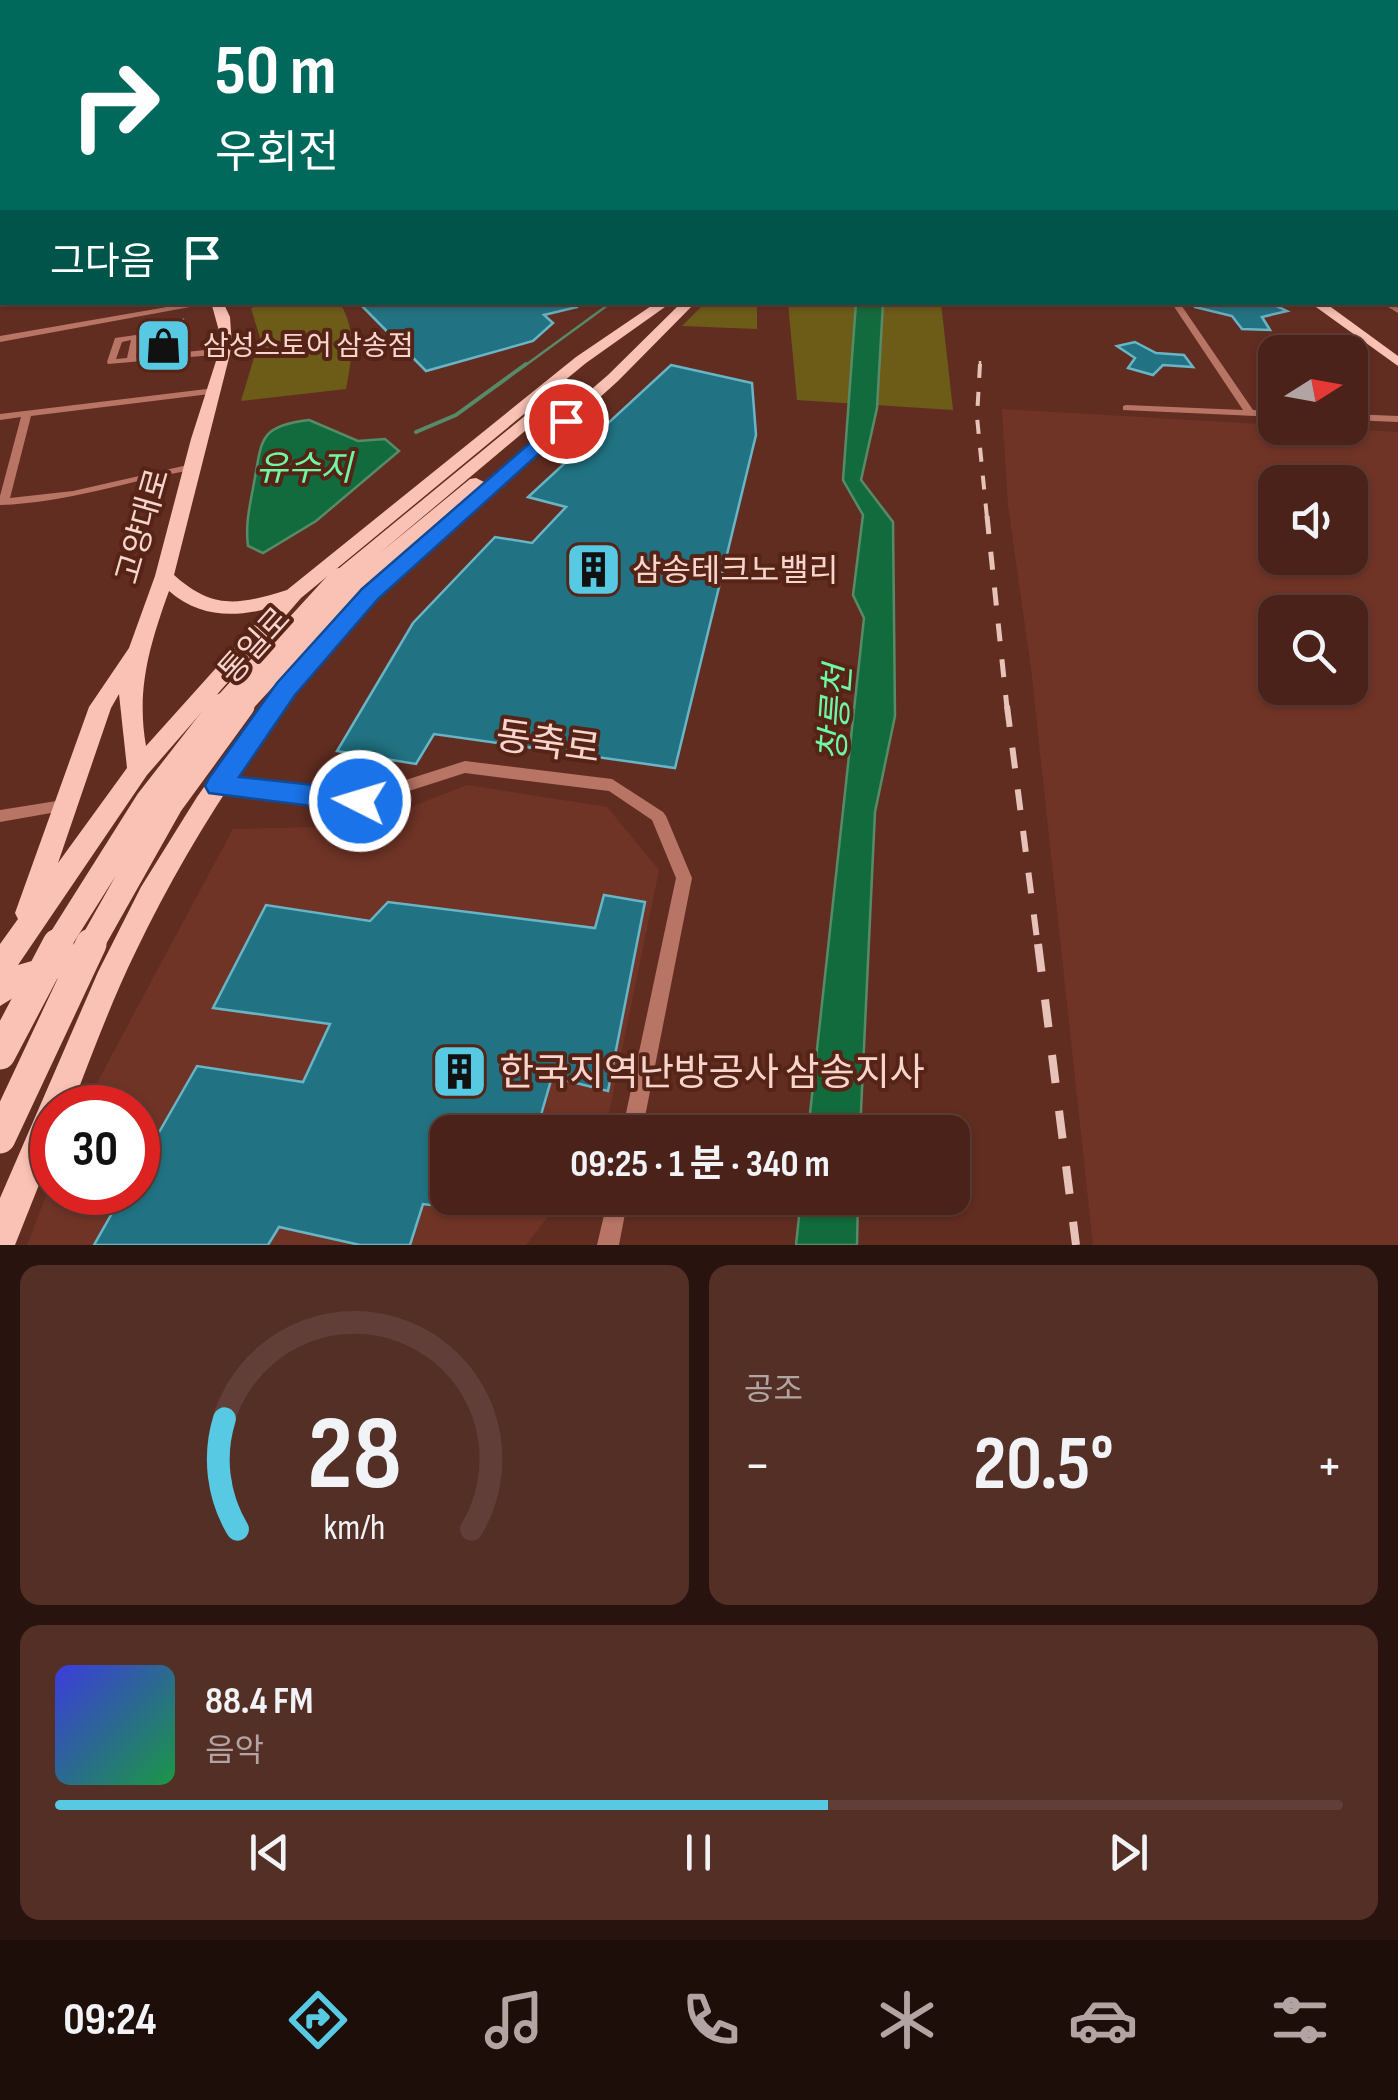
<!DOCTYPE html>
<html lang="ko">
<meta charset="utf-8">
<style>
body{margin:0;font-family:"Sofia Sans Condensed","Noto Sans KR",sans-serif;background:#542f26;color:#f1f3f6;height:100vh;display:flex;flex-direction:column;font-size:38px;white-space:nowrap}
*{box-sizing:border-box;margin:0}
p{font-size:32px;color:#b2a4a2}
.icon{flex:none;width:55px;height:55px;fill:none;stroke:currentColor;stroke-width:2;stroke-linecap:round;stroke-linejoin:round}
.map{position:relative;height:1245px;overflow:hidden}
.details{display:flex;flex-direction:column;gap:20px;padding:20px;background:#29130e;flex:1}
.details>*{flex:none}
.hud{position:absolute;left:0px;top:0px;width:1400px;height:305px;box-shadow:0 2px 8px #0004,0 0 0 2px #613f38;background:#00695c;color:#fff;overflow:hidden}
.needle{width:65px;rotate:79deg}
.tools{position:absolute;left:1258px;top:335px;display:grid;gap:20px}
.tools a{display:grid;place-items:center;width:110px;height:110px;border-radius:20px;background:#4a2219;box-shadow:0 2px 8px #0004,0 0 0 2px #613f38;font-size:50px}
.speed{position:absolute;left:30px;top:1085px;display:flex;gap:20px;font-size:50px;font-weight:700;text-align:center}
.speed>*{display:grid;place-content:center;width:130px;height:130px;border-radius:50%;background:#4a2219;box-shadow:0 2px 8px #0004,0 0 0 2px #613f38;line-height:1}
.speed .limit{border:15px solid #d22;background:#fff;color:#111}
.pin{position:absolute;display:grid;place-items:center;width:85px;height:85px;color:#fff;margin:-42px;border:5px solid #fff;border-radius:50%;box-shadow:0 2px 10px #0007}
.me{position:absolute;width:110px;margin:-55px;rotate:275deg;stroke-linejoin:round;filter:drop-shadow(0 0 8px #0008)}
.turn{display:flex;align-items:center;gap:35px;height:210px;padding:0 50px;font-size:45px}
.turn .icon{width:130px;height:130px;stroke-width:2.5}
.turn b{display:block;font-size:70px;line-height:85px}
.then{display:flex;align-items:center;height:95px;padding:0 50px;background:#0003;gap:20px;font-size:38px}
.big{font-size:75px;font-weight:700;line-height:1.1}
.details .card{flex:1;display:flex;flex-direction:column;justify-content:center;gap:15px;min-width:0;padding:0 35px;border-radius:20px;background:#542f26}
.details .dial{align-items:center;gap:0}
.dial svg{height:260px;overflow:visible;fill:none;stroke:#613f38;stroke-width:7;stroke-linecap:round;text-anchor:middle}
.dial text{fill:#f1f3f6;stroke:none}
.song{display:flex;align-items:center;gap:30px}
.cover{width:120px;height:120px;border-radius:15px;background:linear-gradient(135deg,hsl(240 70% 55%),hsl(140 70% 35%))}
.played{height:10px;border-radius:5px;background:linear-gradient(90deg,#57c9e2 60%,#613f38 60%)}
.keys{display:flex;justify-content:space-around;direction:ltr}
.heat{display:flex;justify-content:space-between;align-items:center;font-size:55px;direction:ltr}
.details .tiles{flex:1;display:grid;gap:20px;grid-template-columns:1fr 1fr}
.card:last-child{grid-column:span 2}
.trip{position:absolute;left:430px;top:1115px;width:540px;height:100px;border-radius:20px;background:#4a2219;box-shadow:0 2px 8px #0004,0 0 0 2px #613f38;font-weight:700;line-height:100px;text-align:center}
.tab-bar{display:flex;height:160px;justify-content:space-around;align-items:center;background:#1e0e0a;color:#b2a4a2}
.tab-bar .icon{width:70px;height:70px}
.tab-bar .selected{color:#57c9e2}
.tab-bar b{font-size:45px;color:#f1f3f6}
.map>svg:first-child{display:block}
</style>
<div class="map">
<svg width="1398" height="1245" viewBox="0 0 1398 1245">
<rect width="100%" height="100%" fill="#622d21"/>
<path fill="#703426" fill-rule="evenodd" d="M 1002,409 L 1398,432 L 1398,1245 L 1093,1245 L 1031,668 L 1008,505 ZM 1275,482 L 1350,482 L 1350,558 L 1275,558 ZM 1275,612 L 1350,612 L 1350,688 L 1275,688 Z
M 467,785 L 607,807 L 659,870 L 605,1132 L 448,1132 L 448,1198 L 562,1198 L 526,1245 L 27,1245 L 52,1181 L 52,1192 L 138,1192 L 138,1108 L 84,1107 L 233,829 L 362,826 Z"/>
<path fill="#6d5c18" d="M 275,302 L 340,303 C 357,332 352,357 346,389 L 241,401 L 260,338 L 251,308 Z
M 705,303 L 757,303 L 757,329 L 682,326 Z
M 788,303 L 941,303 L 953,410 L 797,400 Z"/>
<path fill="#126b3c" stroke="#578b68" stroke-width="2.5" d="M 856,303 L 883,303 L 877,408 L 861,480 L 893,522 L 895,716 L 875,812 L 860,1132 L 808,1132 L 864,618 L 853,595 L 863,515 L 843,480 Z
M 309,420 L 358,441 L 385,439 L 399,451 L 316,521 L 263,553 L 248,546 C 245,524 250,505 254,483 C 262,440 258,426 309,420 Z
M 801,1198 L 858,1198 L 857,1245 L 796,1245 Z"/>
<g fill="none" stroke-linecap="round" stroke-linejoin="round">
<path stroke="#578b68" stroke-width="2.5" d="M 523,367 L 612,302"/>
<path stroke="#578b68" stroke-width="4" d="M 416,432 L 456,415 L 526,364"/>
</g>
<path fill="#217383" stroke="#69b5c6" stroke-width="2.5" d="M 358,302 L 577,302 L 577,307 L 544,315 L 553,323 L 533,341 L 426,371 Z
M 1196,302 L 1268,302 L 1287,311 L 1262,317 L 1270,330 L 1242,329 L 1232,316 L 1195,307 Z
M 183,320 L 186,332 L 183,348 L 150,352 L 149,327 Z
M 1135,342 L 1156,353 L 1184,355 L 1193,367 L 1163,365 L 1153,375 L 1128,368 L 1135,358 L 1117,346 Z
M 671,365 L 752,383 L 756,435 L 675,768 L 434,734 L 416,764 L 337,751 L 413,623 L 495,537 L 532,543 L 566,507 L 528,497 Z
M 604,895 L 645,902 L 608,1091 L 552,1077 L 536,1132 L 448,1132 L 448,1198 L 516,1198 L 511,1215 L 423,1204 L 410,1245 L 360,1245 L 279,1227 L 268,1245 L 94,1245 L 124,1192 L 138,1192 L 138,1169 L 197,1066 L 303,1082 L 330,1024 L 213,1008 L 266,905 L 370,921 L 388,902 L 595,928 Z"/>
<g fill="none" stroke-linecap="round" stroke-linejoin="round">
<path fill="#b87565" fill-rule="evenodd" d="M 0,148 L 2,148 L 2,149 L 0,150 Z
M 0,167 L 2,167 L 2,171 L 0,171 Z
M 0,176 L 2,176 L 2,180 L 0,180 Z
M 0,231 L 2,231 L 2,235 L 0,236 Z
M 91,302 L 81,307 L 77,305 L 80,302 Z
M 1171,302 L 1179,302 L 1253,410 L 1275,411 L 1275,417 L 1123,410 L 1123,406 L 1126,405 L 1243,410 Z
M 1380,302 L 1390,302 L 1398,308 L 1398,313 Z
M 190,303 L 220,303 L 224,305 L 220,307 L 190,307 L 0,342 L 0,336 Z
M 136,335 L 140,337 L 136,357 L 225,348 L 229,351 L 225,354 L 108,364 L 107,362 L 115,338 ZM 131,340 L 127,358 L 116,359 L 122,342 Z
M 215,388 L 218,389 L 218,393 L 31,416 L 10,498 L 73,491 L 192,464 L 197,467 L 192,470 C 127,481 66,503 0,505 L 0,496 L 21,417 L 0,420 L 0,414 Z
M 1350,414 L 1398,416 L 1398,422 L 1350,420 Z
M 465,761 L 612,779 L 663,812 L 666,816 L 692,878 L 642,1132 L 622,1132 L 676,878 L 652,820 L 609,791 L 465,773 L 359,807 L 218,792 L 213,790 L 211,786 L 213,782 L 218,780 L 359,795 Z
M 63,800 L 68,802 L 71,806 L 68,810 L 0,822 L 0,810 Z
M 608,1198 L 628,1198 L 619,1245 L 597,1245 Z"/>
<path fill="#fb9077" fill-rule="evenodd" d="M 238,302 L 220,308 L 215,305 L 217,302 Z"/>
<path fill="#fac2b4" fill-rule="evenodd" d="M 211,302 L 223,302 L 230,317 L 232,346 L 174,575 C 213,610 239,605 287,590 L 576,357 L 657,302 L 672,302 L 586,363 L 301,598 L 147,775 L 18,965 L 49,956 L 59,960 L 63,969 L 59,978 L 29,988 L 0,1006 L 0,944 L 18,919 L 15,913 L 89,707 L 129,648 L 155,576 L 191,439 L 216,361 L 219,331 ZM 169,591 C 199,617 233,618 270,608 L 146,746 C 136,689 150,644 169,591 ZM 119,694 L 127,768 L 58,863 L 111,708 Z
M 682,302 L 696,302 L 618,381 L 378,597 C 280,702 198,822 136,951 C 111,1002 92,1055 71,1108 L 52,1108 L 52,1152 L 15,1245 L 0,1245 L 0,1198 L 98,972 L 141,887 L 197,797 L 261,707 L 329,625 L 393,562 L 358,591 L 351,593 L 341,587 L 344,583 L 332,582 L 330,578 L 332,574 L 560,387 L 570,387 L 570,393 L 381,552 L 470,479 L 476,478 L 484,482 L 608,375 Z
M 1309,302 L 1324,302 L 1398,356 L 1398,366 Z"/>
<path stroke="#e6c2b9" stroke-width="2.5" stroke-dasharray="9 9" stroke-linecap="butt" d="M 980,367 L 980,361"/>
<path stroke="#e6c2b9" stroke-width="4" stroke-dasharray="14 14" stroke-linecap="butt" d="M 980,364 L 977,417 L 987,518"/>
<path stroke="#e6c2b9" stroke-width="5" stroke-dasharray="18 18" stroke-linecap="butt" d="M 987,516 L 1007,708"/>
<path stroke="#e6c2b9" stroke-width="6" stroke-dasharray="21 21" stroke-linecap="butt" d="M 1007,706 L 1038,947"/>
<path stroke="#e6c2b9" stroke-width="8" stroke-dasharray="28 28" stroke-linecap="butt" d="M 1038,944 L 1076,1245"/>
<path stroke="#fac2b4" stroke-width="20" d="M 220,708 L 339,578
M 240,708 L 351,587"/>
<path stroke="#fac2b4" stroke-width="25" d="M 56,947 L 148,801 L 222,706
M 90,947 L 170,805 L 242,706"/>
<path stroke="#fac2b4" stroke-width="31" d="M 0,1054 L 58,944
M 0,1138 L 91,944"/>
</g>
<linearGradient id="sky" x2="0" y2="1"><stop stop-color="#361912"/><stop offset="0.46" stop-color="#6b4c4e"/><stop offset="1" stop-color="#6b4c4e" stop-opacity="0"/></linearGradient>
<rect width="1398" height="322" fill="url(#sky)"/>
<path fill="#1a73e8" stroke="#114b97" stroke-width="2.5" d="M 560,417 L 575,421 L 378,599 L 295,695 L 239,777 L 360,790 L 369,793 L 373,801 L 369,809 L 360,812 L 209,793 L 205,786 L 209,778 L 277,683 L 362,589 Z"/>
<defs>
<symbol id="shop-square" viewBox="-11 -11 22 22"><rect x="-9" y="-9" width="18" height="18" rx="4" fill="#57c9e2" stroke="#562317"/><path d="M-5-2.5h2.3a2.7 3.5 0 0 1 5.4 0H5L5.5 6h-11ZM-1.5-2.5h3a1.5 2.3 0 0 0-3 0Z" fill="#111"/></symbol>
<symbol id="building-square" viewBox="-11 -11 22 22"><rect x="-9" y="-9" width="18" height="18" rx="4" fill="#57c9e2" stroke="#562317"/><path d="M-4-6H4V6H1V3H-1V6H-4ZM-2.5-4.3h1.7v1.8h-1.7ZM.8-4.3h1.7v1.8H.8ZM-2.5-1h1.7V.8h-1.7ZM.8-1h1.7V.8H.8Z" fill="#111"/></symbol>
</defs>
<g fill-rule="evenodd">
<use href="#shop-square" x="132" y="314" width="63" height="63"/>
<use href="#building-square" x="562" y="538" width="63" height="63"/>
<use href="#building-square" x="428" y="1040" width="63" height="63"/>
</g>
<g text-anchor="middle" stroke-width="8" stroke-linejoin="round" paint-order="stroke">
<g font-size="28" fill="#f7d5cd" stroke="#562317" text-anchor="start">
<text x="203" y="355">삼성스토어 삼송점</text>
</g>
<g font-size="32" fill="#f7d5cd" stroke="#562317">
<text transform="translate(142 526) rotate(-74)" y="11">고양대로</text>
<text transform="translate(254 645) rotate(-48)" y="11">통일로</text>
</g>
<g font-size="32" fill="#f7d5cd" stroke="#562317" text-anchor="start">
<text x="632" y="581">삼송테크노밸리</text>
</g>
<g font-size="35" font-style="italic" fill="#6ef6a3" stroke="#562317">
<text x="304" y="480">유수지</text>
<text transform="translate(835 713) rotate(-86)" y="12">창릉천</text>
</g>
<g font-size="38" fill="#f7d5cd" stroke="#562317">
<text transform="translate(548 742) rotate(8)" y="13">동축로</text>
</g>
<g font-size="38" fill="#f7d5cd" stroke="#562317" text-anchor="start">
<text x="499" y="1085">한국지역난방공사 삼송지사</text>
</g>
</g>
</svg>
<div class="tools">
<a><svg class="needle" viewBox="-14 -14 28 28"><path d="M0-13l5 13h-10z" fill="#e53935"/><path d="M0 13l5-13h-10z" fill="#b2a4a2"/></svg></a>
<a><svg class="icon" aria-label="sound" viewBox="0 0 24 24"><path d="M4 9h4l5-4v14l-5-4H4zM17 9q2 3 0 6"/></svg></a>
<a><svg class="icon" aria-label="search" viewBox="0 0 24 24"><circle cx="10" cy="10" r="6"/><path d="M15 15l6 6"/></svg></a>
</div>
<div class="speed"><div class="limit">30</div></div>
<div class="pin" style="left:566px;top:421px;background:#d93025"><svg class="icon" aria-label="arrive" viewBox="0 0 24 24"><path d="M6 21V4h12l-3 4 3 4H6"/></svg></div>
<svg class="me" style="left:360px;top:801px" viewBox="-20 -20 40 40"><circle r="17" fill="#1a73e8" stroke="#fff" stroke-width="3"/><path d="M0-11L8 9 0 5-8 9z" fill="#fff"/></svg>
<div class="trip">09:25 · 1 분 · 340 m</div>
<div class="hud">
<div class="turn"><svg class="icon" aria-label="right" viewBox="0 0 24 24"><path d="M7 20v-9h11M14 6l5 5-5 5"/></svg><div><b>50 m</b>우회전</div></div>
<div class="then">그다음<svg class="icon" aria-label="arrive" viewBox="0 0 24 24"><path d="M6 21V4h12l-3 4 3 4H6"/></svg></div>
</div>
</div>
<section class="details">
<div class="tiles">
<div class="card dial"><svg viewBox="0 0 100 80">
<path d="M14 69A42 42 0 1 1 86 69"/>
<path d="M14 69A42 42 0 0 1 10 35" stroke="#57c9e2"/>
<text x="50" y="56" font-size="32" font-weight="700">28</text>
<text x="50" y="72" font-size="11">km/h</text>
</svg></div>
<div class="card"><p>공조</p>
<div class="heat"><a>−</a><b class="big">20.5°</b><a>+</a></div>
</div>
<div class="card">
<div class="song"><i class="cover"></i><div><b>88.4 FM</b><p>음악</p></div></div>
<div class="played"></div>
<div class="keys"><svg class="icon" aria-label="previous" viewBox="0 0 24 24"><path d="M18 5L8 12l10 7zM5 5v14"/></svg><svg class="icon" aria-label="pause" viewBox="0 0 24 24"><path d="M8 5v14M16 5v14"/></svg><svg class="icon" aria-label="next" viewBox="0 0 24 24"><path d="M6 5l10 7-10 7zM19 5v14"/></svg></div>
</div>
</div>
</section>
<nav class="tab-bar">
<b>09:24</b>
<svg class="icon selected" aria-label="directions" viewBox="0 0 24 24"><path d="M12 3l9 9-9 9-9-9zM9 14v-3h6M13 9l2 2-2 2"/></svg>
<svg class="icon" aria-label="music" viewBox="0 0 24 24"><path d="M9 18V5l10-2v13"/><circle cx="6" cy="18" r="3"/><circle cx="16" cy="16" r="3"/></svg>
<svg class="icon" aria-label="phone" viewBox="0 0 24 24"><path d="M5 4h4l2 5-3 2q2 4 5 5l2-3 5 2v4C11 20 4 13 5 4z"/></svg>
<svg class="icon" aria-label="climate" viewBox="0 0 24 24"><path d="M12 3v18M4 7l16 10M4 17L20 7"/></svg>
<svg class="icon" aria-label="car" viewBox="0 0 24 24"><path d="M5 17H2v-5l4-1 3-4h7l3 4 3 1v5h-3M9 17h6M6 11h13"/><circle cx="7" cy="17" r="2"/><circle cx="17" cy="17" r="2"/></svg>
<svg class="icon" aria-label="filters" viewBox="0 0 24 24"><path d="M4 7h16M4 17h16"/><circle cx="9" cy="7" r="2"/><circle cx="15" cy="17" r="2"/></svg>
</nav>
